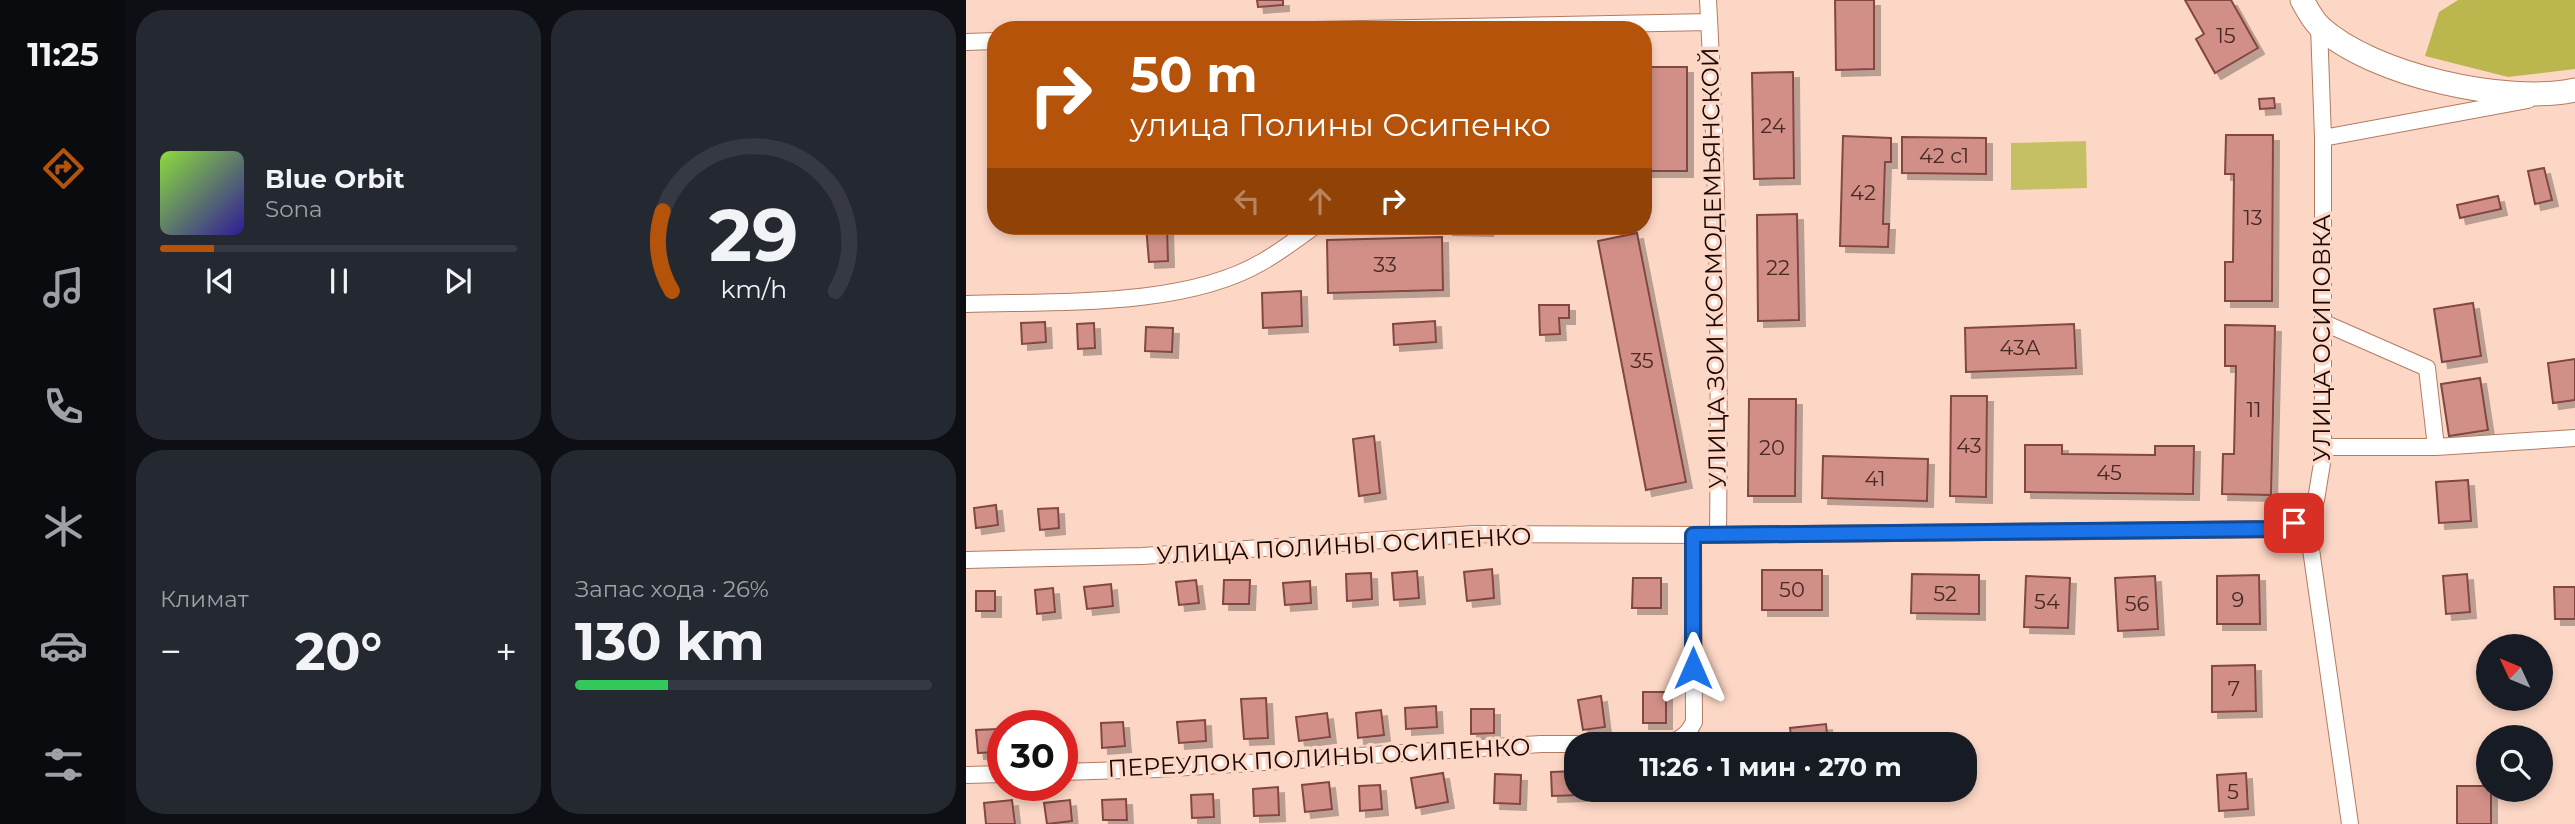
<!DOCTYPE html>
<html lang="ru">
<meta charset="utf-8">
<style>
body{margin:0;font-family:Montserrat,sans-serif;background:#242831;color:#f1f3f6;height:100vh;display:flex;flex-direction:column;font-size:26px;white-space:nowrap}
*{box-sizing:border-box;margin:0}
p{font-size:23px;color:#9ea1a6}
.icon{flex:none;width:38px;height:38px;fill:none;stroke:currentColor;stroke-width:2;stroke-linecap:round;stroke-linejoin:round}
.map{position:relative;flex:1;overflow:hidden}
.drawer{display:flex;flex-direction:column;gap:10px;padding:10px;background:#0d0f14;width:840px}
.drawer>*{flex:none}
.guide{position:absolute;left:21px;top:21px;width:665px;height:214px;border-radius:28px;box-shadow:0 4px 10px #0003;background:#b45309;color:#fff;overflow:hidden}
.needle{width:46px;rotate:314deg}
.buttons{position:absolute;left:1510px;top:634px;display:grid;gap:14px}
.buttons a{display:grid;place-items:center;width:77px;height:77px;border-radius:50%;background:#171b24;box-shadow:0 4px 10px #0003;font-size:35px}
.speed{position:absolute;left:21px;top:710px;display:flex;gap:14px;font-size:35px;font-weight:700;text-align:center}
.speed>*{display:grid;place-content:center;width:91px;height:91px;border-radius:50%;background:#171b24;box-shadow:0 4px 10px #0003;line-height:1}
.speed .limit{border:10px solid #d22;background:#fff;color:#111}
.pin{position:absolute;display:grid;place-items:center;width:60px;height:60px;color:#fff;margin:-30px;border-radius:14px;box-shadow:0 4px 10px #0006}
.me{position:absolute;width:77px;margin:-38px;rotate:0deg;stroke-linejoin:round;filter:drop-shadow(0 0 5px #0008)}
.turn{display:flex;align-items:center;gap:24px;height:147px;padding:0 28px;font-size:32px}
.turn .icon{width:91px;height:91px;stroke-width:2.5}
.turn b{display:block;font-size:49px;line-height:60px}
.lanes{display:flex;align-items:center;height:66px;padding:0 28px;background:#0003;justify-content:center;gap:35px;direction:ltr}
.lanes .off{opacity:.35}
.big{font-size:52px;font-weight:700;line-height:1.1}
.drawer .widget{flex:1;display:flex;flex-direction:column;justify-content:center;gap:10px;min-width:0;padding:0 24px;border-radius:28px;background:#242831}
.drawer .dial{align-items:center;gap:0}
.dial svg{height:182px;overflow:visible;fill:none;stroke:#363941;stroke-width:7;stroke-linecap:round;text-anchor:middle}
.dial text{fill:#f1f3f6;stroke:none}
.song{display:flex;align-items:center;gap:21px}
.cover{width:84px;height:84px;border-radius:10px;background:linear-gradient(135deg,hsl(90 70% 55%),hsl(250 70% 35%))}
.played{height:7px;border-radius:4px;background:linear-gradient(90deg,#b45309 15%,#363941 15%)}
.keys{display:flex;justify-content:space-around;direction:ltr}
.heat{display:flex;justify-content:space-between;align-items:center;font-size:38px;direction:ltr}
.charge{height:10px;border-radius:5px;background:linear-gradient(90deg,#34c759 26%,#363941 0)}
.drawer .tiles{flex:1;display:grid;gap:10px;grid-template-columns:repeat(2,1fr)}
.trip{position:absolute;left:598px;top:732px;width:413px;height:70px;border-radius:28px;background:#171b24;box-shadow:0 4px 10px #0003;font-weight:700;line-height:70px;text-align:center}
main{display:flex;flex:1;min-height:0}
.tabs{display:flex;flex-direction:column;width:126px;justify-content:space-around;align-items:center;background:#090b0e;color:#9ea1a6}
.tabs .icon{width:49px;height:49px}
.tabs .selected{color:#b45309}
.tabs b{font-size:32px;color:#f1f3f6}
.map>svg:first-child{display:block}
</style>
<main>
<nav class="tabs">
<b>11:25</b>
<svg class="icon selected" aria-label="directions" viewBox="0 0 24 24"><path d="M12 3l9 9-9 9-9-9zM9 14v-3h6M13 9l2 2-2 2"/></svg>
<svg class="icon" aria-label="music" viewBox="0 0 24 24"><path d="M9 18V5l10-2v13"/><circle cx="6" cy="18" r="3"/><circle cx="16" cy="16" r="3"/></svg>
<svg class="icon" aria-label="phone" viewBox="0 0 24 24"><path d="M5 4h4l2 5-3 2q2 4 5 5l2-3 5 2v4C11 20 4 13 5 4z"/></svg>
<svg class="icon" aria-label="climate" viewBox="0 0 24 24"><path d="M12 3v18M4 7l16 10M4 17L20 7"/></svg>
<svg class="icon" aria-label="car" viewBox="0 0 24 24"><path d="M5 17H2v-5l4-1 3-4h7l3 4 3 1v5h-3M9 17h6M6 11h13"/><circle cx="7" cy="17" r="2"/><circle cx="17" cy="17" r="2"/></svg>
<svg class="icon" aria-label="filters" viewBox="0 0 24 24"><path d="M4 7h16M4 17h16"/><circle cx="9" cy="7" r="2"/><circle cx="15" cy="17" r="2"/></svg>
</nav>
<section class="drawer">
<div class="tiles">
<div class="widget">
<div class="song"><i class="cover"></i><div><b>Blue Orbit</b><p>Sona</p></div></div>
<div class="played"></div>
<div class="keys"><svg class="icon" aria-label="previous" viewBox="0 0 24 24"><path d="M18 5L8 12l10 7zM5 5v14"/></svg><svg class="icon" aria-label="pause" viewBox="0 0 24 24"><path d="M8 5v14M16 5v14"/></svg><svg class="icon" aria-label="next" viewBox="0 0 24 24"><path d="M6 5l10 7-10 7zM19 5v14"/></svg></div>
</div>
<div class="widget dial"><svg viewBox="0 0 100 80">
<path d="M14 69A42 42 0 1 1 86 69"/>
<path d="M14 69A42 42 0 0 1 10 34" stroke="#b45309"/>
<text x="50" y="56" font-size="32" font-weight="700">29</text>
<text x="50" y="72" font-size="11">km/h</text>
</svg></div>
<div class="widget"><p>Климат</p>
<div class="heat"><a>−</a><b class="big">20°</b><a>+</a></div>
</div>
<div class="widget"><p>Запас хода · 26%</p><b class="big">130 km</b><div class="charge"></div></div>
</div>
</section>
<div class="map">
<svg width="1609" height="824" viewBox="0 0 1609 824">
<defs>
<filter id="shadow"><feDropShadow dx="6" dy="6" stdDeviation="0" flood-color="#0004"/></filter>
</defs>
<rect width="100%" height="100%" fill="#fdd7c6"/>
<path fill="#c5c064" d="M 1120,141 L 1121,188 L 1045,190 L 1045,143 Z"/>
<path fill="#bcb64e" d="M 1492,0 L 1609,0 L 1609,69 L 1542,77 L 1459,56 L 1473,12 Z"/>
<path fill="#d18f88" stroke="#824742" stroke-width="2" filter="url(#shadow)" d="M 291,0 L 317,0 L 317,5 L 292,7 Z
M 869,0 L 908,0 L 908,69 L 870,70 Z
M 1219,0 L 1265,0 L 1292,48 L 1249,73 L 1230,39 L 1238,34 Z
M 677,67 L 721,67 L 721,171 L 677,171 Z
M 827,72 L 828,178 L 788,179 L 786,73 Z
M 1308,98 L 1309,108 L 1294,109 L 1293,99 Z
M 1260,135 L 1307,135 L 1306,301 L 1259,301 L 1259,262 L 1267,262 L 1268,174 L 1259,174 Z
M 877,136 L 925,138 L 925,162 L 919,162 L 917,224 L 923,224 L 922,247 L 874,246 Z
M 936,137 L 1020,138 L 1020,174 L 936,173 Z
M 1578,168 L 1586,200 L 1569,204 L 1562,171 Z
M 1532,196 L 1535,209 L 1494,218 L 1491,205 Z
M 831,214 L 833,320 L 792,321 L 791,215 Z
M 180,226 L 201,226 L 202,261 L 183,262 Z
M 481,226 L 522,226 L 521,230 L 481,229 Z
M 671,233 L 720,482 L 680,490 L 632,241 Z
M 476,237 L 477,290 L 362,293 L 361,240 Z
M 335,291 L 336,326 L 297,328 L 296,293 Z
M 1507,303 L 1515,356 L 1476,362 L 1468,309 Z
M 573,305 L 603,305 L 603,318 L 593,318 L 594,334 L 574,335 Z
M 469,321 L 470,342 L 428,345 L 427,324 Z
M 79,322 L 80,342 L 56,344 L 55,323 Z
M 128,323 L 129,348 L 112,349 L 111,324 Z
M 1108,324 L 1110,368 L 1000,372 L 999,328 Z
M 1259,325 L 1309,326 L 1305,495 L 1256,494 L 1257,454 L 1268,454 L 1270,366 L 1259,366 Z
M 180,327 L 207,328 L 206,352 L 179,351 Z
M 1609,359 L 1609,400 L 1587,403 L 1582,363 Z
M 1514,378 L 1522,430 L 1483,436 L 1475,384 Z
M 985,396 L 1021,396 L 1020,497 L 984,496 Z
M 783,399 L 830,399 L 829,496 L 782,496 Z
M 408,436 L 414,493 L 393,496 L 387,439 Z
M 1059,445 L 1096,445 L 1096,454 L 1189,455 L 1189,446 L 1228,446 L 1227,494 L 1059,492 Z
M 857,456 L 962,459 L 961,501 L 856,498 Z
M 1502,480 L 1505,521 L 1473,523 L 1470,482 Z
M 30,505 L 32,525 L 10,528 L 8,508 Z
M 92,508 L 93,528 L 74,530 L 72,509 Z
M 526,569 L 528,598 L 501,601 L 498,572 Z
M 796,570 L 856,570 L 856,610 L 796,610 Z
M 451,571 L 453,598 L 428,600 L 426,573 Z
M 405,573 L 406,599 L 381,601 L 380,574 Z
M 946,574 L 1013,575 L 1013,614 L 945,613 Z
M 1501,574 L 1504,612 L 1480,614 L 1477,576 Z
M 1293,575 L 1294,624 L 1251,624 L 1251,576 Z
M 1060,576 L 1104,578 L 1102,628 L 1058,627 Z
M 1189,576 L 1192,629 L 1152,631 L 1149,578 Z
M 667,578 L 695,578 L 695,608 L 666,608 Z
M 230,580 L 233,603 L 213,605 L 210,582 Z
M 258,580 L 284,580 L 283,604 L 257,604 Z
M 344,581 L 345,603 L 319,605 L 317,583 Z
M 145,584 L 147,606 L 121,609 L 118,587 Z
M 1588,587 L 1609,587 L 1609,619 L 1589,619 Z
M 87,588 L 89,612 L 71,614 L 69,590 Z
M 10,591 L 29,591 L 29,611 L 10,611 Z
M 1289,665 L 1290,711 L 1246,712 L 1246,666 Z
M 677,692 L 700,692 L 700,723 L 677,723 Z
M 635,696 L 639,727 L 617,730 L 612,700 Z
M 300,698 L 302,738 L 278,739 L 275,699 Z
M 470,706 L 471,727 L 440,729 L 439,708 Z
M 505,709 L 528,709 L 528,733 L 505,734 Z
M 415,710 L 418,735 L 392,738 L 390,713 Z
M 361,713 L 364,737 L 333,741 L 330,717 Z
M 239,720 L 240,741 L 213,743 L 211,722 Z
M 157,722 L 159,746 L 136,748 L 135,723 Z
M 860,724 L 862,744 L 826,744 L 824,728 Z
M 32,729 L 33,752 L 12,753 L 10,730 Z
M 611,771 L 611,789 L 614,789 L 614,795 L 586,796 L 585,772 Z
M 477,773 L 482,802 L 450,808 L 445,778 Z
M 1280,773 L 1282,809 L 1253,811 L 1251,775 Z
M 529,774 L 555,775 L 554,804 L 528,803 Z
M 363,782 L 366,809 L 339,812 L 336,785 Z
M 414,785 L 416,809 L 394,811 L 393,786 Z
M 1491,786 L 1522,786 L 1522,789 L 1525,789 L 1525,824 L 1491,824 Z
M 312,787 L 313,815 L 288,816 L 287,789 Z
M 247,794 L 248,817 L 226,818 L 225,795 Z
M 160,799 L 161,820 L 137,820 L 136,800 Z
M 46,800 L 49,824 L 20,824 L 18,803 Z
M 104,800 L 106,821 L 81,824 L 78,803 Z"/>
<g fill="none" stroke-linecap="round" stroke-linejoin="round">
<defs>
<path id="minor" d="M 742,0 C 752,178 754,357 752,535
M 1353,26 L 1357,138 L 1357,457 L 1350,500 L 1340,514 L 1384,824
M 347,30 L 743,22
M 0,42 L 30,41
M 1357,138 L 1562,100
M 0,304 C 88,301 218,308 296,262 C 314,252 332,238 349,226
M 1356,322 L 1461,368 L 1470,447
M 1356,447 L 1470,447 L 1609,438
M 0,560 L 176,556 L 508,534 L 752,535 L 1313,529 L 1328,523 L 1340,514
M 693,744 C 711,742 720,738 728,722 L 727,535
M 96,772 L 192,769 L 575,744 L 611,744
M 0,775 L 37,774"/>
<path id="secondary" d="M 1336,0 C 1341,9 1346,19 1354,27 C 1406,75 1541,105 1609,90"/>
</defs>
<use href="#minor" stroke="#b47b61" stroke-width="18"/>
<use href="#secondary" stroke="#b47b61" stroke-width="25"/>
<use href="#minor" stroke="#fff" stroke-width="16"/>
<use href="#secondary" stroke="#fff" stroke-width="23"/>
</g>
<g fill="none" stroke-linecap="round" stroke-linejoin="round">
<defs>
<path id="route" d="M 727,668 L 727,535 L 1314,529 L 1328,523"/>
</defs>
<use href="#route" stroke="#114b97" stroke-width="18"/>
<use href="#route" stroke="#1a73e8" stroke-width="12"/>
</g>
<g text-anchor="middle" stroke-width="7" stroke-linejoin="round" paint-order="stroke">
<g font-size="21" fill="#482923">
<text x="1260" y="43">15</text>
<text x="807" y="133">24</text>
<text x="978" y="163">42 с1</text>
<text x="897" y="200">42</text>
<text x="1287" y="225">13</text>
<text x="419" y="272">33</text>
<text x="812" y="275">22</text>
<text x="1054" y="355">43А</text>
<text x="676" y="368">35</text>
<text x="1288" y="417">11</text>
<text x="1003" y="453">43</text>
<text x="806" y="455">20</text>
<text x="1143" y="480">45</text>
<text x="909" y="486">41</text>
<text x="826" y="597">50</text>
<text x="979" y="601">52</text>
<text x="1272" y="607">9</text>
<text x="1081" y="609">54</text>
<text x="1171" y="611">56</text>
<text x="1268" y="696">7</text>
<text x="1267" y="799">5</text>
</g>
<g font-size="24" fill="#1b0701" stroke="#fdd7c6">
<text transform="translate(748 268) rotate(-91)" y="8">УЛИЦА ЗОИ КОСМОДЕМЬЯНСКОЙ</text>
<text transform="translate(1356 338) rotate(-90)" y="8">УЛИЦА ОСИПОВКА</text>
<text transform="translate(378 546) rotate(-3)" y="8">УЛИЦА ПОЛИНЫ ОСИПЕНКО</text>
<text transform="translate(353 758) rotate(-3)" y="8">ПЕРЕУЛОК ПОЛИНЫ ОСИПЕНКО</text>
</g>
</g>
</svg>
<div class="buttons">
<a><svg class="needle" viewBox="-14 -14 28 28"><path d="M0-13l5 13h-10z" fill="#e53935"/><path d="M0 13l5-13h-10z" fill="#9ea1a6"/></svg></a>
<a><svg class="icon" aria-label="search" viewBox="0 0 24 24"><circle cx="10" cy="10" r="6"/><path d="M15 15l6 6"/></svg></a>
</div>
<div class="speed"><div class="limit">30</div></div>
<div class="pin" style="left:1328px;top:523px;background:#d93025"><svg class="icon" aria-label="arrive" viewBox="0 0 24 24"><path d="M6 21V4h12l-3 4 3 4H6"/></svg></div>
<svg class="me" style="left:727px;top:668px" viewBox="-20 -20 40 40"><path d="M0-17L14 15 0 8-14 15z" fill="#1a73e8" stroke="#fff" stroke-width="4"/></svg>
<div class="trip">11:26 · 1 мин · 270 m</div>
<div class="guide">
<div class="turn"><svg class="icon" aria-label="right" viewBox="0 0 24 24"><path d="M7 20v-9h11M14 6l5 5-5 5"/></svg><div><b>50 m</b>улица Полины Осипенко</div></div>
<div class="lanes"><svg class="icon off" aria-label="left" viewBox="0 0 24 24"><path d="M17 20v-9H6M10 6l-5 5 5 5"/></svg><svg class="icon off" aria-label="ahead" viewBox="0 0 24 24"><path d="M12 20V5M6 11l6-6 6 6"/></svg><svg class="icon" aria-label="right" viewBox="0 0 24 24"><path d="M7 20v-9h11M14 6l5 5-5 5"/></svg></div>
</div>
</div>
</main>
